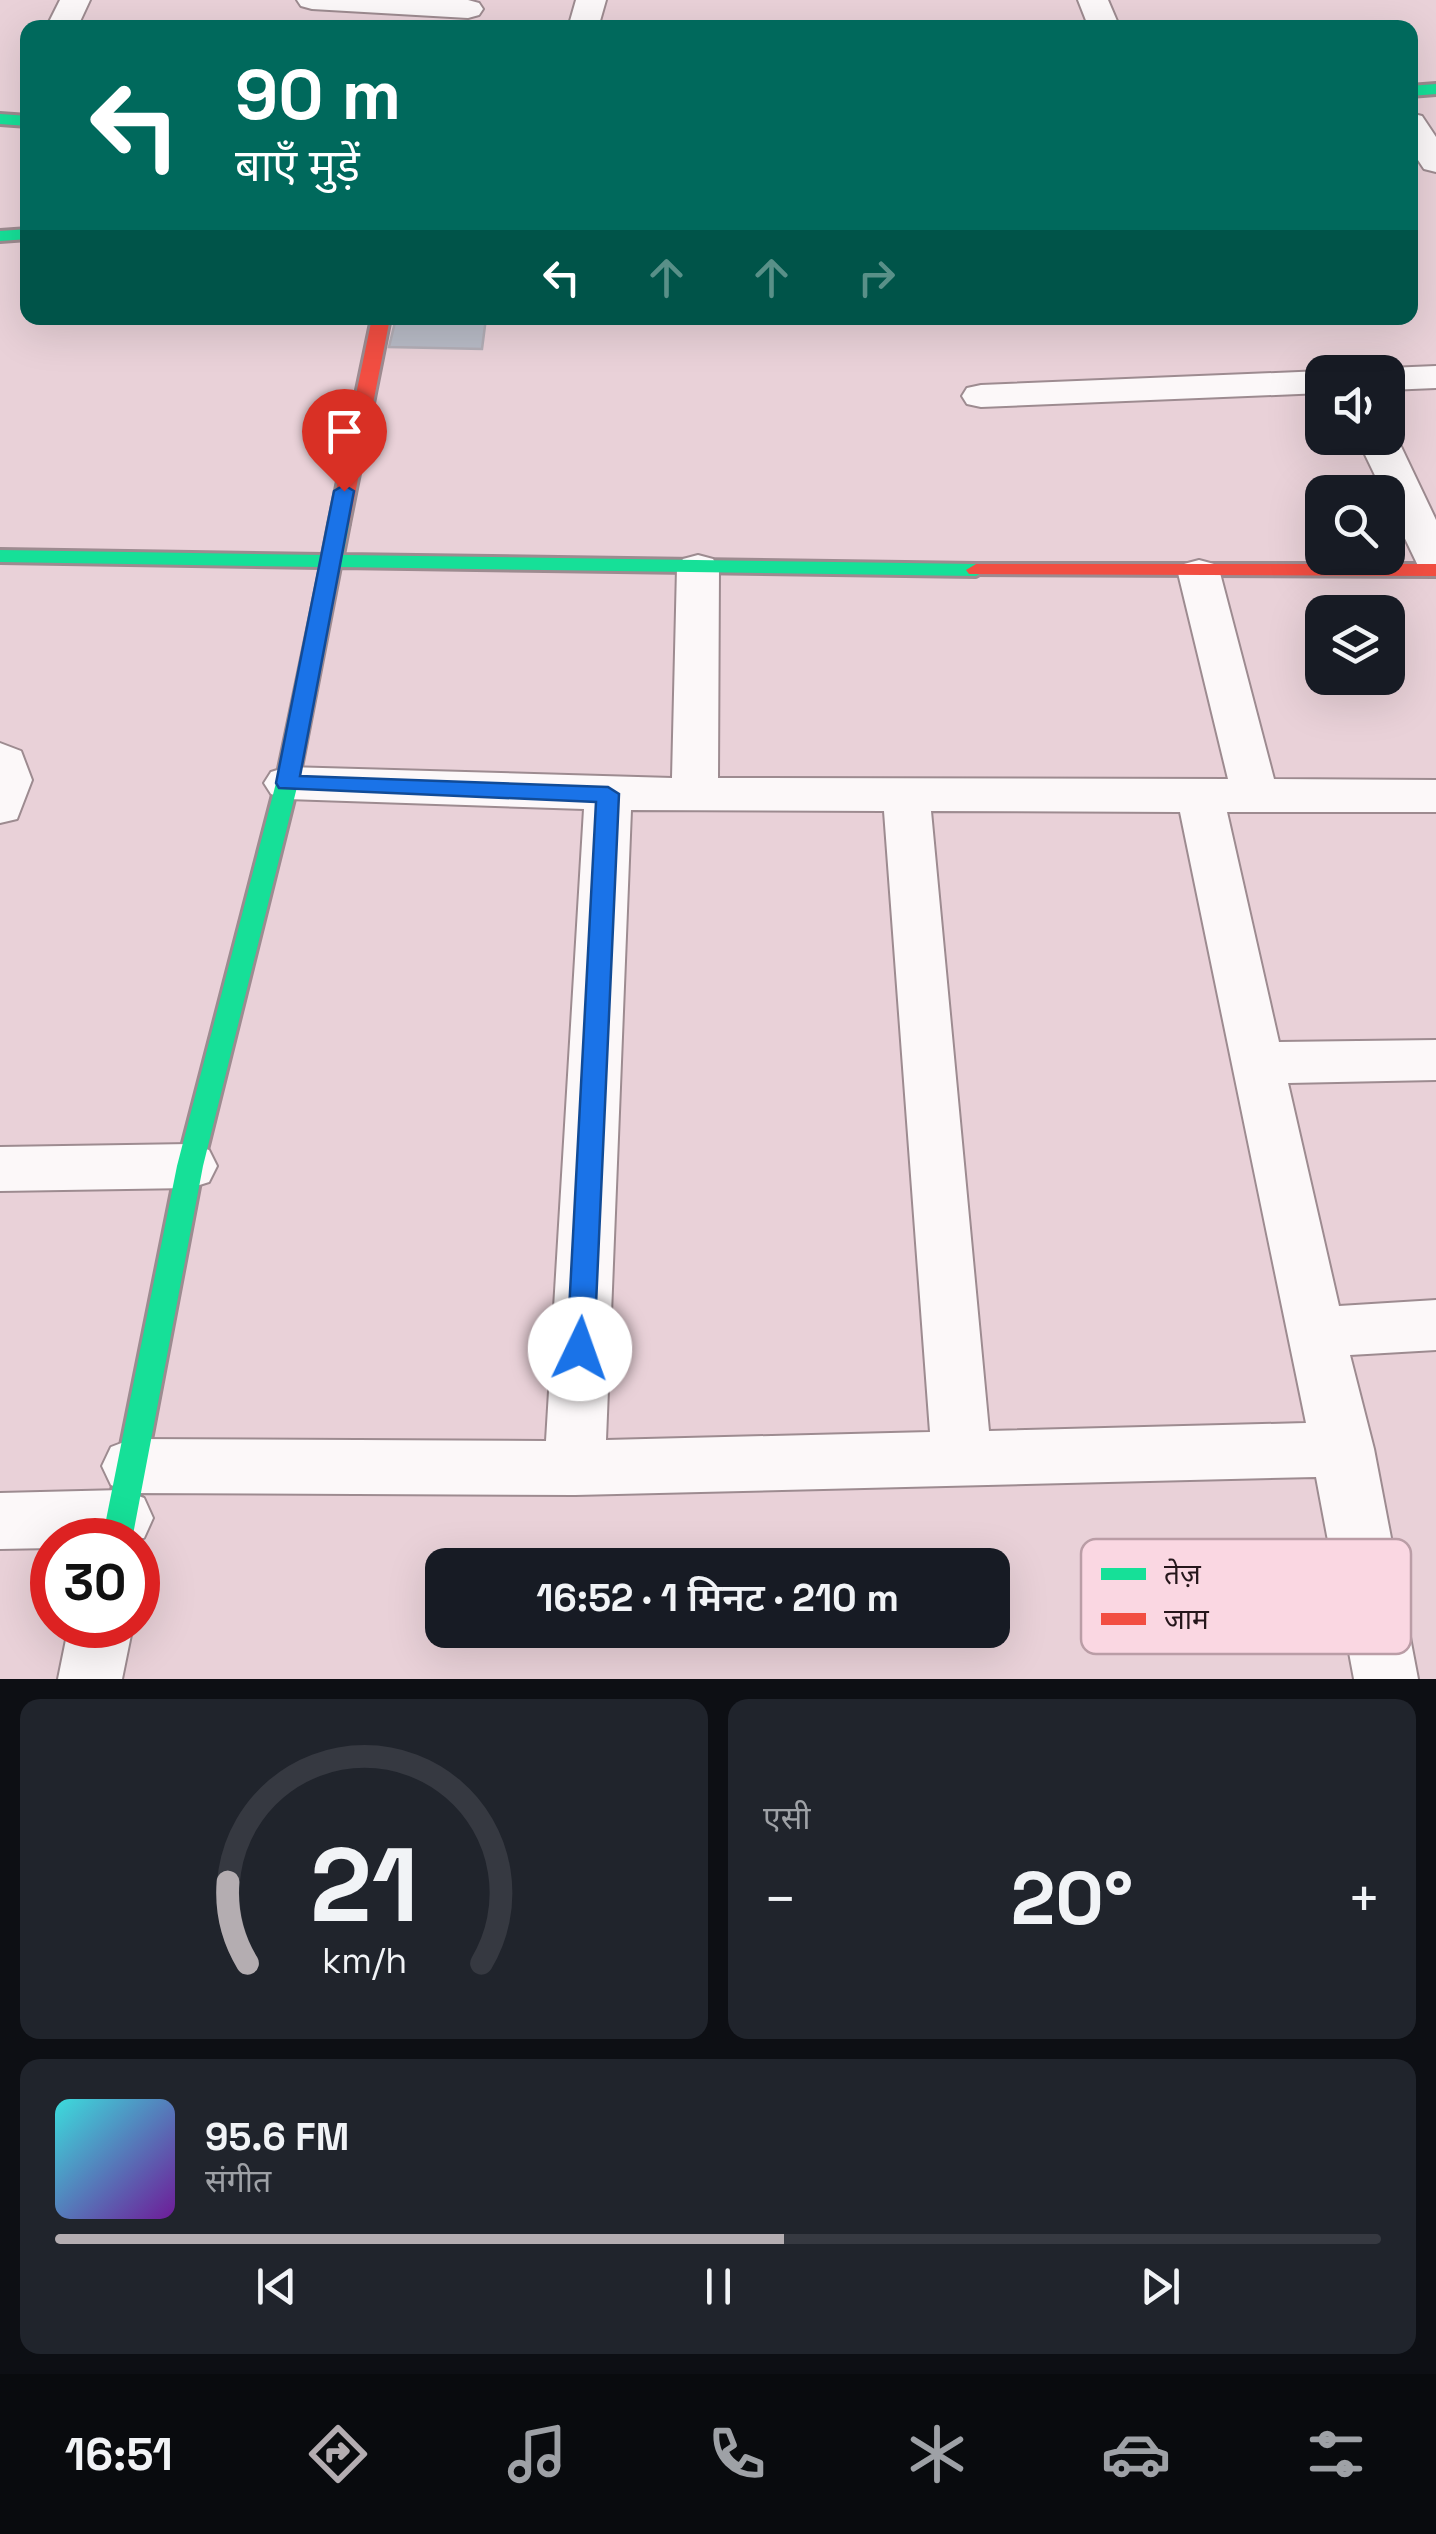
<!DOCTYPE html>
<html lang="hi">
<meta charset="utf-8">
<style>
body{margin:0;font-family:"Space Grotesk","Noto Sans Devanagari",sans-serif;background:#20242c;color:#f1f3f6;height:100vh;display:flex;flex-direction:column;font-size:38px;white-space:nowrap}
*{box-sizing:border-box;margin:0}
p{font-size:32px;color:#9ea1a6}
.icon{flex:none;width:55px;height:55px;fill:none;stroke:currentColor;stroke-width:2;stroke-linecap:round;stroke-linejoin:round}
.map{position:relative;height:1679px;overflow:hidden}
.side{display:flex;flex-direction:column;gap:20px;padding:20px;background:#0d0f14;flex:1}
.side>*{flex:none}
.top-card{position:absolute;left:20px;top:20px;width:1398px;height:305px;border-radius:20px;box-shadow:0 10px 40px #0002;background:#00695c;color:#fff;overflow:hidden}
.controls{position:absolute;left:1305px;top:355px;display:grid;gap:20px}
.controls a{display:grid;place-items:center;width:100px;height:100px;border-radius:20px;background:#171b24;box-shadow:0 10px 40px #0002;font-size:50px}
.speed{position:absolute;left:30px;top:1518px;display:flex;gap:20px;font-size:50px;font-weight:700;text-align:center}
.speed>*{display:grid;place-content:center;width:130px;height:130px;border-radius:50%;background:#171b24;box-shadow:0 10px 40px #0002;line-height:1}
.speed .limit{border:15px solid #d22;background:#fff;color:#111}
.pin{position:absolute;display:grid;place-items:center;width:85px;height:85px;color:#fff;margin:-102px -42px;border-radius:50% 50% 50% 0;rotate:-45deg;box-shadow:0 0 10px #0007}
.pin .icon{rotate:45deg}
.me{position:absolute;width:110px;margin:-55px;rotate:3deg;stroke-linejoin:round;filter:drop-shadow(0 0 8px #0008)}
.turn{display:flex;align-items:center;gap:35px;height:210px;padding:0 50px;font-size:45px}
.turn .icon{width:130px;height:130px;stroke-width:2.5}
.turn b{display:block;font-size:70px;line-height:85px}
.lanes{display:flex;align-items:center;height:95px;padding:0 50px;background:#0003;justify-content:center;gap:50px;direction:ltr}
.lanes .off{opacity:.35}
.big{font-size:75px;font-weight:600;line-height:1.1}
.side .widget{flex:1;display:flex;flex-direction:column;justify-content:center;gap:15px;min-width:0;padding:0 35px;border-radius:20px;background:#20242c}
.side .dial{align-items:center;gap:0}
.dial svg{height:260px;overflow:visible;fill:none;stroke:#363941;stroke-width:7;stroke-linecap:round;text-anchor:middle}
.dial text{fill:#f1f3f6;stroke:none}
.song{display:flex;align-items:center;gap:30px}
.cover{width:120px;height:120px;border-radius:15px;background:linear-gradient(135deg,hsl(180 70% 55%),hsl(280 70% 35%))}
.played{height:10px;border-radius:5px;background:linear-gradient(90deg,#b4adb1 55%,#363941 55%)}
.keys{display:flex;justify-content:space-around;direction:ltr}
.heat{display:flex;justify-content:space-between;align-items:center;font-size:55px;direction:ltr}
.side .tiles{flex:1;display:grid;gap:20px;grid-template-columns:1fr 1fr}
.widget:last-child{grid-column:span 2}
.trip{position:absolute;left:425px;top:1548px;width:585px;height:100px;border-radius:20px;background:#171b24;box-shadow:0 10px 40px #0002;font-weight:600;line-height:100px;text-align:center}
.menu{display:flex;height:160px;justify-content:space-around;align-items:center;background:#090b0e;color:#9ea1a6}
.menu .icon{width:70px;height:70px}
.menu .active{color:#b4adb1}
.menu b{font-size:45px;color:#f1f3f6}
.map>svg:first-child{display:block}
</style>
<div class="map">
<svg width="1436" height="1679" viewBox="0 0 1436 1679">
<rect width="100%" height="100%" fill="#e9d1d8"/>
<path fill="#b8bbc6" stroke="#b3aeb6" stroke-width="2.5" d="M 396,318 L 486,318 L 482,349 L 389,347 Z"/>
<g fill="none" stroke-linecap="round" stroke-linejoin="round">
<defs>
<path id="street" d="M 60,0 L 90,0 L 77,28 L 46,28 Z
M 297,0 L 468,0 L 479,3 L 483,9 L 479,15 L 468,18 L 312,9 L 301,6 Z
M 576,0 L 606,0 L 598,28 L 568,28 Z
M 1078,0 L 1108,0 L 1120,28 L 1089,28 Z
M 1410,113 L 1422,116 L 1436,137 L 1436,172 L 1424,169 L 1410,148 Z
M 1436,366 L 1436,388 L 1388,390 L 1388,372 L 1374,372 L 1388,368 Z
M 1322,371 L 1330,372 L 1322,372 L 1322,393 L 981,407 L 967,404 L 962,396 L 967,388 L 981,385 Z
M 1388,429 L 1397,438 L 1436,520 L 1436,576 L 1421,572 L 1388,503 L 1388,492 L 1383,492 L 1357,438 L 1388,438 Z
M 698,555 L 713,559 L 719,568 L 718,778 L 1228,779 L 1178,573 L 1184,564 L 1199,560 L 1214,564 L 1220,573 L 1274,779 L 1436,780 L 1436,812 L 1227,812 L 1279,1042 L 1436,1040 L 1436,1080 L 1288,1083 L 1339,1306 L 1436,1300 L 1436,1350 L 1350,1355 L 1374,1449 L 1418,1679 L 1354,1679 L 1316,1477 L 575,1495 L 132,1493 L 111,1485 L 102,1466 L 111,1447 L 132,1439 L 546,1441 L 584,809 L 287,799 L 271,794 L 264,783 L 271,772 L 287,767 L 672,778 L 677,568 L 683,559 ZM 631,810 L 884,811 L 930,1432 L 606,1440 ZM 931,811 L 1180,812 L 1306,1423 L 989,1431 Z
M 0,743 L 21,751 L 32,780 L 17,819 L 0,823 Z
M 190,1144 L 209,1150 L 217,1166 L 209,1182 L 190,1188 L 0,1191 L 0,1147 Z
M 122,1490 L 144,1498 L 153,1518 L 144,1538 L 52,1540 L 52,1548 L 0,1549 L 0,1493 Z
M 69,1625 L 133,1625 L 122,1679 L 58,1679 Z"/>
<path id="fast" d="M 1436,84 L 1436,94 L 1410,96 L 1410,86 Z
M 0,114 L 28,116 L 28,126 L 0,124 Z
M 28,229 L 28,239 L 0,241 L 0,231 Z
M 339,518 L 349,524 L 343,555 L 976,564 L 986,570 L 976,576 L 340,567 L 298,783 L 203,1166 L 132,1540 L 102,1540 L 177,1166 L 276,783 L 321,567 L 0,562 L 0,550 L 323,555 L 329,524 Z"/>
<path id="jam" d="M 372,318 L 390,318 L 349,524 L 339,530 L 329,524 Z
M 976,564 L 1436,564 L 1436,576 L 969,574 L 966,570 Z"/>
</defs>
<use href="#street" stroke="#9d8b90" stroke-width="4"/>
<use href="#fast" stroke="#9d8b90" stroke-width="6"/>
<use href="#jam" stroke="#9d8b90" stroke-width="6"/>
<use href="#street" fill="#fcf8f9" fill-rule="evenodd"/>
<use href="#fast" fill="#16e098" fill-rule="evenodd"/>
<use href="#jam" fill="#f24e42" fill-rule="evenodd"/>
</g>
<path fill="#1a73e8" stroke="#114b97" stroke-width="2.5" d="M 344,485 L 354,491 L 300,776 L 608,787 L 619,794 L 594,1349 L 590,1358 L 580,1361 L 571,1358 L 567,1349 L 596,802 L 279,788 L 276,783 L 334,491 Z"/>
<rect x="1081" y="1539" width="330" height="115" rx="15" fill="#fad7e2" stroke="#ba9da6" stroke-width="2.5"/>
<rect x="1101" y="1568" width="45" height="12" fill="#16e098"/>
<rect x="1101" y="1613" width="45" height="12" fill="#f24e42"/>
<g font-size="28" fill="#25161b">
<text x="1164" y="1584">तेज़</text>
<text x="1164" y="1629">जाम</text>
</g>
</svg>
<div class="controls">
<a><svg class="icon" aria-label="sound" viewBox="0 0 24 24"><path d="M4 9h4l5-4v14l-5-4H4zM17 9q2 3 0 6"/></svg></a>
<a><svg class="icon" aria-label="search" viewBox="0 0 24 24"><circle cx="10" cy="10" r="6"/><path d="M15 15l6 6"/></svg></a>
<a><svg class="icon" aria-label="layers" viewBox="0 0 24 24"><path d="M12 4l9 5-9 5-9-5zM3 14l9 5 9-5"/></svg></a>
</div>
<div class="speed"><div class="limit">30</div></div>
<div class="pin" style="left:344px;top:491px;background:#d93025"><svg class="icon" aria-label="arrive" viewBox="0 0 24 24"><path d="M6 21V4h12l-3 4 3 4H6"/></svg></div>
<svg class="me" style="left:580px;top:1349px" viewBox="-20 -20 40 40"><circle r="19" fill="#fff"/><path d="M0-13L10 11 0 6-10 11z" fill="#1a73e8"/></svg>
<div class="trip">16:52 · 1 मिनट · 210 m</div>
<div class="top-card">
<div class="turn"><svg class="icon" aria-label="left" viewBox="0 0 24 24"><path d="M17 20v-9H6M10 6l-5 5 5 5"/></svg><div><b>90 m</b>बाएँ मुड़ें</div></div>
<div class="lanes"><svg class="icon" aria-label="left" viewBox="0 0 24 24"><path d="M17 20v-9H6M10 6l-5 5 5 5"/></svg><svg class="icon off" aria-label="ahead" viewBox="0 0 24 24"><path d="M12 20V5M6 11l6-6 6 6"/></svg><svg class="icon off" aria-label="ahead" viewBox="0 0 24 24"><path d="M12 20V5M6 11l6-6 6 6"/></svg><svg class="icon off" aria-label="right" viewBox="0 0 24 24"><path d="M7 20v-9h11M14 6l5 5-5 5"/></svg></div>
</div>
</div>
<section class="side">
<div class="tiles">
<div class="widget dial"><svg viewBox="0 0 100 80">
<path d="M14 69A42 42 0 1 1 86 69"/>
<path d="M14 69A42 42 0 0 1 8 44" stroke="#b4adb1"/>
<text x="50" y="56" font-size="32" font-weight="700">21</text>
<text x="50" y="72" font-size="11">km/h</text>
</svg></div>
<div class="widget"><p>एसी</p>
<div class="heat"><a>−</a><b class="big">20°</b><a>+</a></div>
</div>
<div class="widget">
<div class="song"><i class="cover"></i><div><b>95.6 FM</b><p>संगीत</p></div></div>
<div class="played"></div>
<div class="keys"><svg class="icon" aria-label="previous" viewBox="0 0 24 24"><path d="M18 5L8 12l10 7zM5 5v14"/></svg><svg class="icon" aria-label="pause" viewBox="0 0 24 24"><path d="M8 5v14M16 5v14"/></svg><svg class="icon" aria-label="next" viewBox="0 0 24 24"><path d="M6 5l10 7-10 7zM19 5v14"/></svg></div>
</div>
</div>
</section>
<nav class="menu">
<b>16:51</b>
<svg class="icon active" aria-label="directions" viewBox="0 0 24 24"><path d="M12 3l9 9-9 9-9-9zM9 14v-3h6M13 9l2 2-2 2"/></svg>
<svg class="icon" aria-label="music" viewBox="0 0 24 24"><path d="M9 18V5l10-2v13"/><circle cx="6" cy="18" r="3"/><circle cx="16" cy="16" r="3"/></svg>
<svg class="icon" aria-label="phone" viewBox="0 0 24 24"><path d="M5 4h4l2 5-3 2q2 4 5 5l2-3 5 2v4C11 20 4 13 5 4z"/></svg>
<svg class="icon" aria-label="climate" viewBox="0 0 24 24"><path d="M12 3v18M4 7l16 10M4 17L20 7"/></svg>
<svg class="icon" aria-label="car" viewBox="0 0 24 24"><path d="M5 17H2v-5l4-1 3-4h7l3 4 3 1v5h-3M9 17h6M6 11h13"/><circle cx="7" cy="17" r="2"/><circle cx="17" cy="17" r="2"/></svg>
<svg class="icon" aria-label="filters" viewBox="0 0 24 24"><path d="M4 7h16M4 17h16"/><circle cx="9" cy="7" r="2"/><circle cx="15" cy="17" r="2"/></svg>
</nav>
